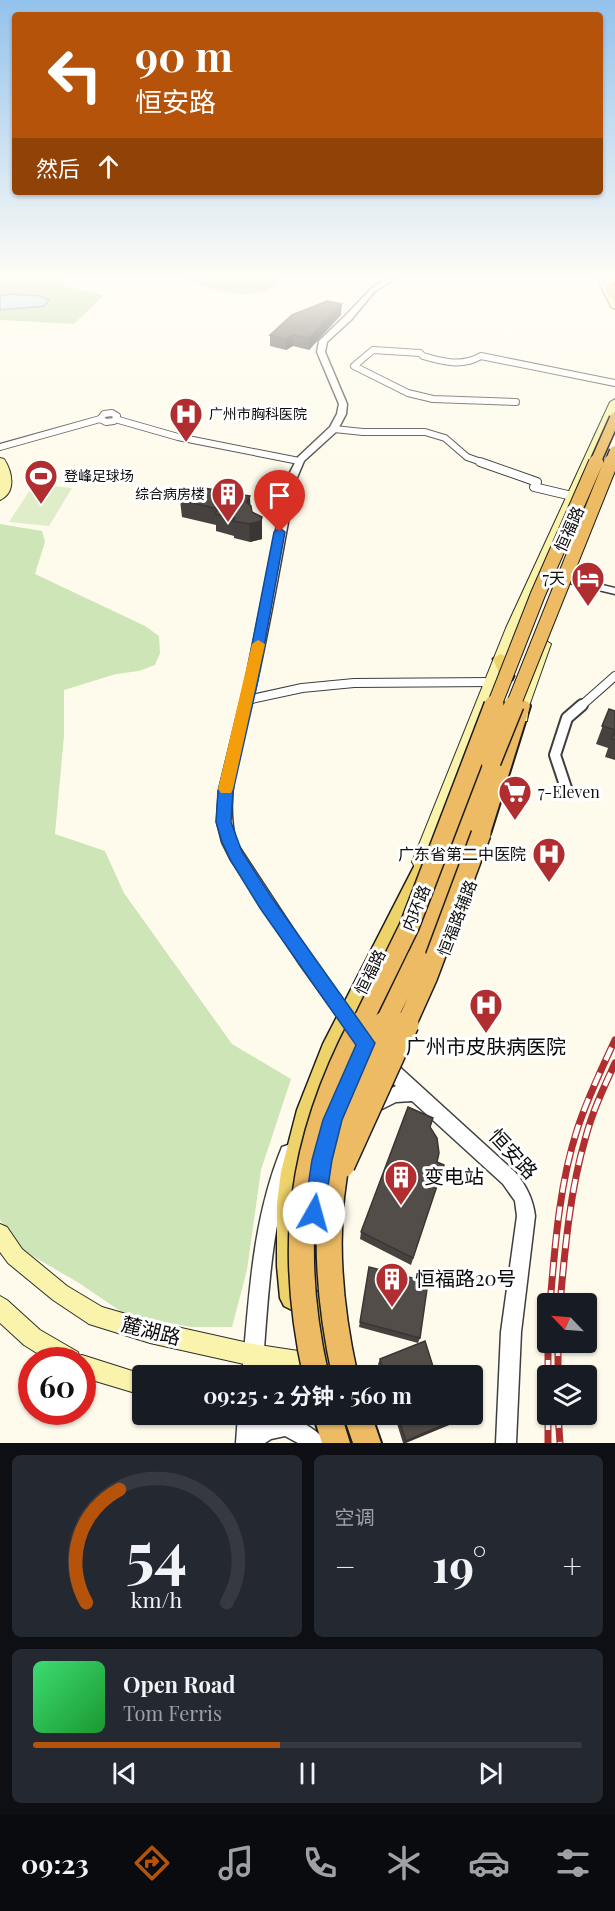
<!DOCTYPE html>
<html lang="zh">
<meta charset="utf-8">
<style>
body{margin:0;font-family:"Playfair Display","Noto Sans SC",serif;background:#242831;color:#f1f3f6;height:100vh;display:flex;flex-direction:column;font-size:22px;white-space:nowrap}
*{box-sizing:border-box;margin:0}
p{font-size:20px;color:#9ea1a6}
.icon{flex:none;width:33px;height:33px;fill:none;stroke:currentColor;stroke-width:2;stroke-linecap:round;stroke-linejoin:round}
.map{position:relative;height:1443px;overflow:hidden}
.side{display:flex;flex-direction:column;gap:12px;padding:12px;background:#0d0f14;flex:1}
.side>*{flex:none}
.banner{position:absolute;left:12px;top:12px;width:591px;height:183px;border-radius:6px;box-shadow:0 2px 4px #0004;background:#b45309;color:#fff;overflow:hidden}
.needle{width:39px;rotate:295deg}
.tools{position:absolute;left:537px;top:1293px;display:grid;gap:12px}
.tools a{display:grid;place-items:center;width:60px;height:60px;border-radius:6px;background:#171b24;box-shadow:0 2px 4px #0004;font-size:30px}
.speed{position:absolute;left:18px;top:1347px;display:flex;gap:12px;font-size:30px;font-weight:700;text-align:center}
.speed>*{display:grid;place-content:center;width:78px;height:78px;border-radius:50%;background:#171b24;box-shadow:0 2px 4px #0004;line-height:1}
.speed .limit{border:9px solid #d22;background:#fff;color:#111}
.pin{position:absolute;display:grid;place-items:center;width:51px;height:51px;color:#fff;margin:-62px -26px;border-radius:50% 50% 50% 0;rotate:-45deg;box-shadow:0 0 6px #0007}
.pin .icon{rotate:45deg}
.me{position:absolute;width:66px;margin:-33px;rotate:7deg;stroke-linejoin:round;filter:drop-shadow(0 0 4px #0008)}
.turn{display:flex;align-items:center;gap:21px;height:126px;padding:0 24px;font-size:27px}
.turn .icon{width:78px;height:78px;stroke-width:2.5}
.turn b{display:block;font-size:42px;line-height:51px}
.then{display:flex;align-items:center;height:57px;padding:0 24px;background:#0003;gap:12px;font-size:22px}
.big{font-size:45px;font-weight:700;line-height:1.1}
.side .widget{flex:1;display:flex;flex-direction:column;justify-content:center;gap:9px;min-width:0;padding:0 21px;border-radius:9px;background:#242831}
.side .dial{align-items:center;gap:0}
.dial svg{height:156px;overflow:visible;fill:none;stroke:#363941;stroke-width:7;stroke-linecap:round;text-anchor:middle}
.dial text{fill:#f1f3f6;stroke:none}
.song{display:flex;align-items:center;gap:18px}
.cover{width:72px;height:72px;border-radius:9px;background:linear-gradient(135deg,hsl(140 70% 55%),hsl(130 70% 35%))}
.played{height:6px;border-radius:3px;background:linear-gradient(90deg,#b45309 45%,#363941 45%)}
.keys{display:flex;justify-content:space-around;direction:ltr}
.heat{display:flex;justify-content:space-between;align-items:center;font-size:33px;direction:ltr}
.side .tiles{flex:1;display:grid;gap:12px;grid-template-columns:1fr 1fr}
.widget:last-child{grid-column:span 2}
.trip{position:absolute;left:132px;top:1365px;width:351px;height:60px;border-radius:6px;background:#171b24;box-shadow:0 2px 4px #0004;font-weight:700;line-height:60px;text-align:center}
.tab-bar{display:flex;height:96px;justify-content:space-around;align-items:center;background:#090b0e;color:#9ea1a6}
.tab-bar .icon{width:42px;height:42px}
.tab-bar .selected{color:#b45309}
.tab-bar b{font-size:27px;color:#f1f3f6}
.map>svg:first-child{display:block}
</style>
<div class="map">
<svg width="615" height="1443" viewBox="0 0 615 1443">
<rect width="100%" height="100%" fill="#fefbec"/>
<path fill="#cee5b8" d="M 0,524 L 42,531 L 45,542 L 35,574 L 145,626 L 159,636 L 160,653 L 155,665 L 139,671 L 116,674 L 64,690 L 64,736 L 55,834 L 105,851 L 124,893 L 232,1044 L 291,1079 L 261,1170 L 247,1270 L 232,1327 L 191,1327 L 126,1315 L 79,1283 L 24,1251 L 0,1220 Z"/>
<path fill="#b2d599" d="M 0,277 L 55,277 L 67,287 L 104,295 L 74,324 L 0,320 L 0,310 L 44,306 L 10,294 L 0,296 Z
M 188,277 L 277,277 L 281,281 C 254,305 218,291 189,281 Z"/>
<path fill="#dfedc9" d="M 34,484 L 72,488 L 49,526 L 9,522 Z"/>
<path fill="#b4d8f1" stroke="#418ac3" stroke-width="1.5" d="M 10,294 L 41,296 L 49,300 L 44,306 L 0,310 L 0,296 Z"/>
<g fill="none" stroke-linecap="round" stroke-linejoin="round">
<defs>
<path id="minor-far2" d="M 516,402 L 433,399 L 408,393 L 354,366 L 373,350 L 420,353 L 423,356 C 443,362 462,367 481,356 L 615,383
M 112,413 L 117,416 L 114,421 L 106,422 L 100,419 L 104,414 Z
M 115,419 L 178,437 L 299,461
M 334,429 L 363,432 L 425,432 L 445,438 L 467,457 L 484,463
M 0,447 L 100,419"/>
<path id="minor-far1" d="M 480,462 L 537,482 L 534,487 L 572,496
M 247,700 L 302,688 L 354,683 L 491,682
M 581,706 L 615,676"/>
<path id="minor" d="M 567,791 L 555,755 L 567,718 L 582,705"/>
<path id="tertiary" d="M 390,277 L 398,277 L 375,291 L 351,320 L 327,342 L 325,352 L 347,404 L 346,414 L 337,431 L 304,461 L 296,480 C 283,547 272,615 257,681 C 246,733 222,789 236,842 L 309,953 L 355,1017 L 358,1022 L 355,1027 L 350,1029 L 345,1027 L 299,963 L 231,860 L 222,842 L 217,822 L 219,791 L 246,680 L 286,480 L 298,457 L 330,427 L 337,414 L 339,404 L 317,352 L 319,341 L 345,316 L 371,289 Z
M 548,572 L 615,588 L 615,594 L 544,577 L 543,575 L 544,573 Z
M 386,1058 L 392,1060 L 515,1172 C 526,1185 533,1199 535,1216 L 521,1332 L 516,1443 L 496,1443 L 501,1332 L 517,1216 L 515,1201 L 503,1184 L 412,1101 L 396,1102 L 372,1114 L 366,1112 L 364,1106 L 366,1100 L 396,1086 L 380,1072 L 378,1066 L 380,1060 Z
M 288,1145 L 294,1147 L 296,1153 C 270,1225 268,1300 262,1376 L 242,1376 C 249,1298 252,1220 282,1147 Z
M 238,1414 C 252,1414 269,1412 282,1415 C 295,1417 321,1431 326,1443 L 298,1443 L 285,1436 L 271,1439 L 265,1443 L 236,1443 Z"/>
<path id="secondary" d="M 596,277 L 604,277 L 615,299 L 615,309 L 611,307 Z
M 615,399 L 615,412 L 518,628 L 428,862 L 425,867 L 420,868 L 415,867 L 412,862 L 506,628 L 610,402 Z
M 0,458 L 4,459 C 12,471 17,492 0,500 Z
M 545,640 L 551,644 L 529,706 L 527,721 L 517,721 L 515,706 L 539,644 Z
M 0,1224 L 7,1227 L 22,1249 L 67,1286 L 102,1307 L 150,1321 L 253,1344 L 305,1352 L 326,1360 L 329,1368 L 326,1376 L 309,1376 L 253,1366 L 150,1343 L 89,1324 L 53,1300 L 8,1263 L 0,1252 Z
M 0,1296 L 7,1300 L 40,1330 L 78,1352 L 79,1356 L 82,1355 L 148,1376 L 142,1376 L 142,1395 L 82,1377 L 82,1360 L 48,1360 L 24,1345 L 0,1323 Z"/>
<path id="primary" d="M 609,277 L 615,277 L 615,283 L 612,282 Z
M 500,654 L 505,656 L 514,676 L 512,680 L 507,681 L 502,680 L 493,659 Z
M 430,845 L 436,847 L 438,852 L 337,1058 L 317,1110 L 303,1172 L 299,1203 L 300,1266 L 304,1298 L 300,1306 L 292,1310 L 284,1306 L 280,1298 L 277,1266 L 277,1203 L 281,1172 L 297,1110 L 323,1044 L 424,847 Z
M 316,1291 L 324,1295 L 328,1303 L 343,1376 L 319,1376 L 304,1303 L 308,1295 Z"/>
<path id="trunk" d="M 600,277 L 610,277 L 615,287 L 615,300 L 610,297 Z
M 522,700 L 528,702 L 530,706 L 490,834 L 487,839 L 481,842 L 475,839 L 472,835 L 424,964 L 417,966 L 410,964 L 407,957 L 482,762 L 485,757 L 491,755 L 497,757 L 514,706 L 516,702 Z
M 313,1414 L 341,1414 L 350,1443 L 322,1443 Z
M 343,1414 L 371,1414 L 381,1443 L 353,1443 Z"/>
</defs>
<use href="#minor-far2" stroke="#3f3f3f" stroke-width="8"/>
<use href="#minor-far1" stroke="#3f3f3f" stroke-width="10"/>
<use href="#minor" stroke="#3f3f3f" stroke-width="14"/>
<use href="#tertiary" stroke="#3f3f3f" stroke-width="3"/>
<use href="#secondary" stroke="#2e2e2e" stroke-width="2"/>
<use href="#primary" stroke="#1d1d1d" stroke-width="3"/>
<use href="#trunk" stroke="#1d1d1d" stroke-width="4"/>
<use href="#minor-far2" stroke="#fff" stroke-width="6"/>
<use href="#minor-far1" stroke="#fff" stroke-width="8"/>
<use href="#minor" stroke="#fff" stroke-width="10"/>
<use href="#tertiary" fill="#fff" fill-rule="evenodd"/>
<use href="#secondary" fill="#f9f3ab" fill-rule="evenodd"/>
<use href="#primary" fill="#eed36b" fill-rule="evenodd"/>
<use href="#trunk" fill="#ecbb64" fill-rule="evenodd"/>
<defs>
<path id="rail" d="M 550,1304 C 555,1246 559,1186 577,1130 C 587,1099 601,1070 615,1040
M 560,1304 C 565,1248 570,1190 586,1136 C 593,1110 604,1087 615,1063
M 548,1332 L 548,1443
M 558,1342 L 558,1376
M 558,1414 L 560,1443"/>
</defs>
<use href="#rail" stroke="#b12e30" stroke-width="7"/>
<use href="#rail" stroke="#fff" stroke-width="4.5" stroke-dasharray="14" stroke-linecap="butt"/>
<defs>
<path id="trunk-bridge-far3" d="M 595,463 L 615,418
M 610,463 L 615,451"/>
<path id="trunk-bridge-far2" d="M 494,706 L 538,594 L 596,462
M 513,706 L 611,462"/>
<path id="trunk-bridge-far1" d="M 491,762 L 514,705
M 361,1025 L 409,927 L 494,705
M 384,1025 L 417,957
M 406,1025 L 428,976 L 481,834"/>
<path id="trunk-bridge" d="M 342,1165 L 406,1024
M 316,1376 C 287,1246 300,1142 362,1024
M 345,1376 C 316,1244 325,1145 385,1024"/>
</defs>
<use href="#trunk-bridge-far3" stroke="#1d1d1d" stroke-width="13" stroke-linecap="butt"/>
<use href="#trunk-bridge-far2" stroke="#1d1d1d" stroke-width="16" stroke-linecap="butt"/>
<use href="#trunk-bridge-far1" stroke="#1d1d1d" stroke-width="22" stroke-linecap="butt"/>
<use href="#trunk-bridge" stroke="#1d1d1d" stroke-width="28" stroke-linecap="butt"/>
<use href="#trunk-bridge-far3" stroke="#ecbb64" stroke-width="10"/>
<use href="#trunk-bridge-far2" stroke="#ecbb64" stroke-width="14"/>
<use href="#trunk-bridge-far1" stroke="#ecbb64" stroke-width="19"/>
<use href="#trunk-bridge" stroke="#ecbb64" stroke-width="25"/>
</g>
<path fill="#47423f" d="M 341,315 L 309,350 L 293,346 L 286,350 L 270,346 L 270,335 Z
M 200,493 L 250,496 L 250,505 L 252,512 L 262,517 L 262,539 L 250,542 L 234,538 L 234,536 L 216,531 L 216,525 L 182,517 L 180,500 Z
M 609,709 L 615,711 L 615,760 L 605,757 L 608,748 L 596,744 Z
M 430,1127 L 437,1162 L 444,1165 L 411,1265 L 360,1239 L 361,1232 Z
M 369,1267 L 420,1338 L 418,1343 L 359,1327 Z
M 380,1359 L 436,1376 L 382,1376 L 378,1364 Z
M 394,1414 L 450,1414 L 452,1421 L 449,1425 L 406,1443 L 403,1443 Z"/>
<path fill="#3a3633" d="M 342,304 L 341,315 L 309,350 L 309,338 Z
M 293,335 L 293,346 L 286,350 L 286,339 Z
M 250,496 L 251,513 L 246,502 Z
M 262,517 L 262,539 L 250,542 L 249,524 Z
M 452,1421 L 449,1425 L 404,1443 L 406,1441 Z"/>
<path fill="#534d49" stroke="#3a3633" stroke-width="1.5" d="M 327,301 L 342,304 L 309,338 L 293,335 L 286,339 L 270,335 L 292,315 Z
M 204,488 L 250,496 L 246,502 L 251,506 L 252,512 L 262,517 L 261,521 L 249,524 L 233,521 L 235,518 L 215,514 L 218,509 L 180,500 L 188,490 L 200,493 Z
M 609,709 L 615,711 L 615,740 L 611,739 L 615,730 L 602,726 Z
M 408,1107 L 433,1118 L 430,1127 L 437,1138 L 439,1153 L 437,1162 L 444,1165 L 413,1258 L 361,1232 Z
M 369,1267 L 428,1282 L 420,1338 L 360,1322 Z
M 425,1341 L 436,1376 L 385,1376 L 380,1359 Z
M 397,1414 L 450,1414 L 452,1421 L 406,1441 Z"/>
<linearGradient id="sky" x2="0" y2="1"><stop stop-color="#93c2ec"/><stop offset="0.58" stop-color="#fffdf6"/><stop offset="1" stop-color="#fffdf6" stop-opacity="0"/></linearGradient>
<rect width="615" height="479" fill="url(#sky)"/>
<path fill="#1a73e8" stroke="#114b97" stroke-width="1.5" d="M 280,528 L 285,532 L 258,680 L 233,791 L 231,822 L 242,852 L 272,898 L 375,1043 L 342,1120 L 332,1160 L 324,1213 L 321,1220 L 314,1223 L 307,1220 L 304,1213 L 312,1160 L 323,1120 L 356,1045 L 260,908 L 231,861 L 222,842 L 216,822 L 218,791 L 245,680 L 274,532 Z"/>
<path fill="#f59e0b" d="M 258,640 L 265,644 L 233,789 L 231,793 L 221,793 L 218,789 L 252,644 Z"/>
<defs>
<symbol id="hospital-pin" viewBox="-11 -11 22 30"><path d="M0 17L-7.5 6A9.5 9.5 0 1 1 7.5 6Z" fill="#b12e30" stroke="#fff"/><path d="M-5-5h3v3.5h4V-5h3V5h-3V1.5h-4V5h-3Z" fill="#fff"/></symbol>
<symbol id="stadium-pin" viewBox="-11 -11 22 30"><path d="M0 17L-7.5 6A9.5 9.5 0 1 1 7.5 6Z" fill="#b12e30" stroke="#fff"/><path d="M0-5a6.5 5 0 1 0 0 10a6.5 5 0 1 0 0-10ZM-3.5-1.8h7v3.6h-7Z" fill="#fff"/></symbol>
<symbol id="building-pin" viewBox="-11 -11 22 30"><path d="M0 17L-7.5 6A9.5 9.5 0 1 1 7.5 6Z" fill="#b12e30" stroke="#fff"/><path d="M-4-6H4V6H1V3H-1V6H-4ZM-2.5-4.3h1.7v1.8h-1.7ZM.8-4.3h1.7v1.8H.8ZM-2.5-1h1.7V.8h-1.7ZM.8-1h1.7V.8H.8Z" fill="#fff"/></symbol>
<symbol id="hotel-pin" viewBox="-11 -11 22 30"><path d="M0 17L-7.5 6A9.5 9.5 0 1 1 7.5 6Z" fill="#b12e30" stroke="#fff"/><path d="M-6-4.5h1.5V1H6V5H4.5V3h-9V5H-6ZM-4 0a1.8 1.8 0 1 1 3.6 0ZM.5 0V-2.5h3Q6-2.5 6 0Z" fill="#fff"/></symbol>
<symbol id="supermarket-pin" viewBox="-11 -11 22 30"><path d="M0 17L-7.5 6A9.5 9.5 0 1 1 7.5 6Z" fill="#b12e30" stroke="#fff"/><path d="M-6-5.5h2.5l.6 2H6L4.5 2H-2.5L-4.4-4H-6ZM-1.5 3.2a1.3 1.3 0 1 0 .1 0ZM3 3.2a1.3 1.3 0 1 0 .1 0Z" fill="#fff"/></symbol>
</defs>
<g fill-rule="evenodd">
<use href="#hospital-pin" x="167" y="395" width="38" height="52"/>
<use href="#stadium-pin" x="22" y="457" width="38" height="52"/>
<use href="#building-pin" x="209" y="475" width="38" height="52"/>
<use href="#hotel-pin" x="569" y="559" width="38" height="52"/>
<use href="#supermarket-pin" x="496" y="773" width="38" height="52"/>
<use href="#hospital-pin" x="530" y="835" width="38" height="52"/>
<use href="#hospital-pin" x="467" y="986" width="38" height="52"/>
<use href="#building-pin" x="382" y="1158" width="38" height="52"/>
<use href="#building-pin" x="373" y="1260" width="38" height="52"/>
</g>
<g text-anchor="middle" stroke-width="6" stroke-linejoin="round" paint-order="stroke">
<g font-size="14" fill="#0c0c0c" stroke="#fff" text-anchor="start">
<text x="209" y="419">广州市胸科医院</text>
<text x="64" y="481">登峰足球场</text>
<text x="205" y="499" text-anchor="end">综合病房楼</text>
</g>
<g font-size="16" fill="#0c0c0c" stroke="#fff">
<text transform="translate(569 529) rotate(-66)" y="6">恒福路</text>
<text transform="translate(416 908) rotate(-68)" y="6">内环路</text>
<text transform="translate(457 918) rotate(-69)" y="6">恒福路辅路</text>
<text transform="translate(370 972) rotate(-64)" y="6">恒福路</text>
</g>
<g font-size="16" fill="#0c0c0c" stroke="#fff" text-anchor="end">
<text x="565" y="584">7天</text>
<text x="538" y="798" text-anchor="start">7-Eleven</text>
<text x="526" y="860">广东省第二中医院</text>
</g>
<g font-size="20" fill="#0c0c0c" stroke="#fff" text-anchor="start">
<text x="486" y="1054" text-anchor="middle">广州市皮肤病医院</text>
<text x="424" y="1184">变电站</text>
<text x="415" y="1286">恒福路20号</text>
</g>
<g font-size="20" fill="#0c0c0c" stroke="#fff">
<text transform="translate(513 1154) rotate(47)" y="7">恒安路</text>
<text transform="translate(151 1331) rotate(14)" y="7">麓湖路</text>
</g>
</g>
</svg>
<div class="tools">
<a><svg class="needle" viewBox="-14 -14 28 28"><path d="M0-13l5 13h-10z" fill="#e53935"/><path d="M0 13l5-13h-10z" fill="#9ea1a6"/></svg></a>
<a><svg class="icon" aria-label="layers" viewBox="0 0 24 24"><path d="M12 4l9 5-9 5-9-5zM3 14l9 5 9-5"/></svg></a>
</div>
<div class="speed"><div class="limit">60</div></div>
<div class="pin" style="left:280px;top:532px;background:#d93025"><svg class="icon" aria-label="arrive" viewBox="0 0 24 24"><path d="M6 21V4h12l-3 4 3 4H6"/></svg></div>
<svg class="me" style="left:314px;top:1213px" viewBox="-20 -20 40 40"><circle r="19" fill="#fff"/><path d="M0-13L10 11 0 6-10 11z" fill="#1a73e8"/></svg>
<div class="trip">09:25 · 2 分钟 · 560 m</div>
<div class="banner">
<div class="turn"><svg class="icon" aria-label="left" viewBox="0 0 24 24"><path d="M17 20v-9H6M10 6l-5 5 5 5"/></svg><div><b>90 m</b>恒安路</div></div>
<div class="then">然后<svg class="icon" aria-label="ahead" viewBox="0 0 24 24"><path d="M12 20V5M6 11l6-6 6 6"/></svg></div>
</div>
</div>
<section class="side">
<div class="tiles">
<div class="widget dial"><svg viewBox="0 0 100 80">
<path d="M14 69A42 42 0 1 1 86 69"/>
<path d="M14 69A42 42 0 0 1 31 11" stroke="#b45309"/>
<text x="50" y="56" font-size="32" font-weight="700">54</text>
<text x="50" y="72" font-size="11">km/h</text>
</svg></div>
<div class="widget"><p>空调</p>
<div class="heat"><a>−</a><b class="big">19°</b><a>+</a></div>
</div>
<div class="widget">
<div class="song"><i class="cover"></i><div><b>Open Road</b><p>Tom Ferris</p></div></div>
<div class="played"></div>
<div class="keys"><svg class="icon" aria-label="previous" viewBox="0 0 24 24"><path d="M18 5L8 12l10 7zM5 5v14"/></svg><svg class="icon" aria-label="pause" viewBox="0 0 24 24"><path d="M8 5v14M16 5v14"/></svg><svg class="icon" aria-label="next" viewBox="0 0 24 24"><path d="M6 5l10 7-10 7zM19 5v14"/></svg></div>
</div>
</div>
</section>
<nav class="tab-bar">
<b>09:23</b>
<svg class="icon selected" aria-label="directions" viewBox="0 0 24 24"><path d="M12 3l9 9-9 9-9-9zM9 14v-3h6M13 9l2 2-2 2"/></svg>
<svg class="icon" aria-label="music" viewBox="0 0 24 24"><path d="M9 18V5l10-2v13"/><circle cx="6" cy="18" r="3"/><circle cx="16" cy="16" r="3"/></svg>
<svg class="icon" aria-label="phone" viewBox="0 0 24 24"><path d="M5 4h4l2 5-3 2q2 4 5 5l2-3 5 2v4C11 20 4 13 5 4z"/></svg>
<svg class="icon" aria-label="climate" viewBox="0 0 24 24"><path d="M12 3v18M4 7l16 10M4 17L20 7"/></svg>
<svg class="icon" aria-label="car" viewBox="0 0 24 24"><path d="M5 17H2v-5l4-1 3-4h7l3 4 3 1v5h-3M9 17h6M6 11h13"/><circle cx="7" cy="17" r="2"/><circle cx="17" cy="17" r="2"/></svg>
<svg class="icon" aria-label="filters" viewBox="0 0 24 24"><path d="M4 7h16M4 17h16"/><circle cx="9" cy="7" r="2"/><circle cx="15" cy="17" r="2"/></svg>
</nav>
